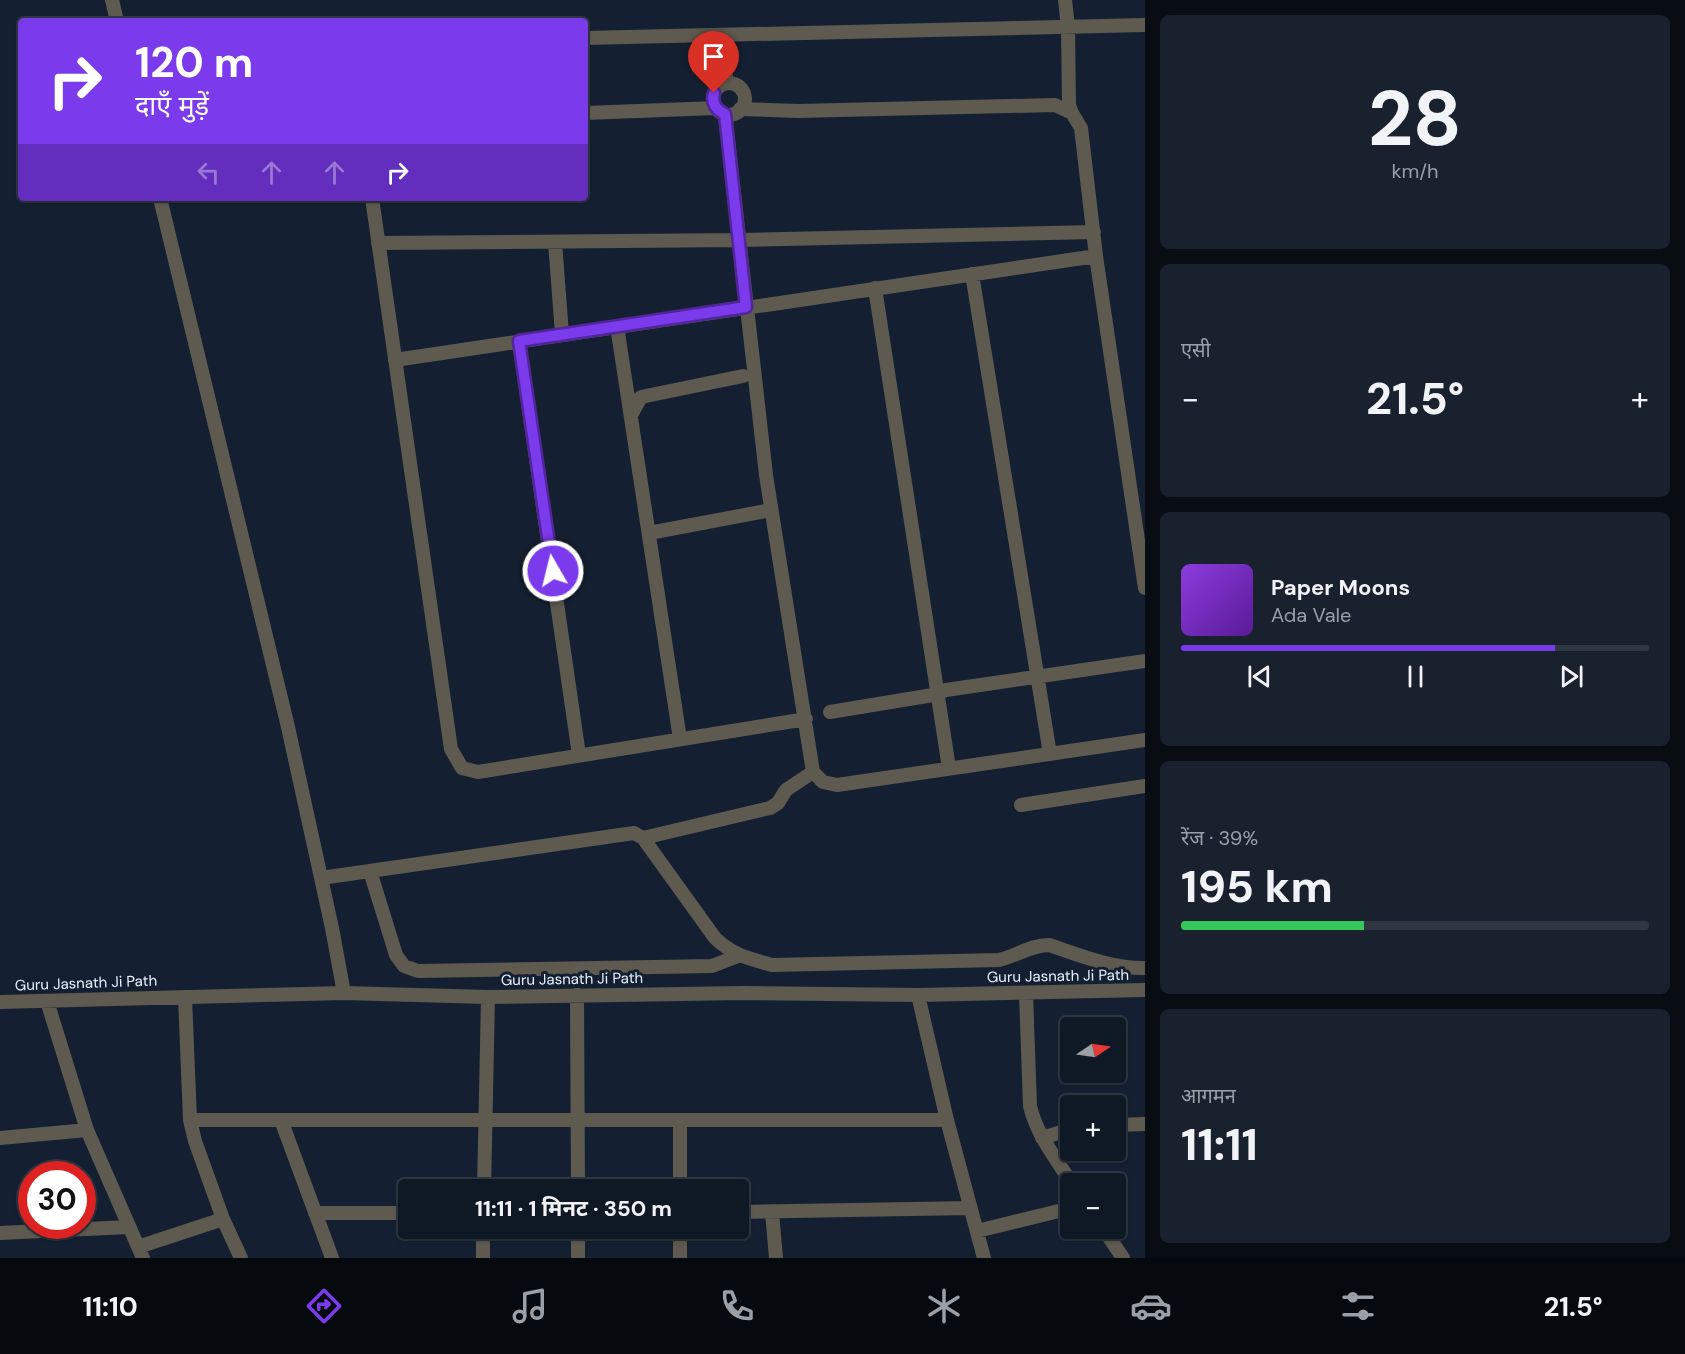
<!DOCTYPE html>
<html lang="hi">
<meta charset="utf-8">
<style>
body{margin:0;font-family:"DM Sans","Noto Sans Devanagari",sans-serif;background:#18212d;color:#f1f3f6;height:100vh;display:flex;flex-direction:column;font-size:22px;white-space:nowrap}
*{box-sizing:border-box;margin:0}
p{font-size:20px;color:#9ba0a7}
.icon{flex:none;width:33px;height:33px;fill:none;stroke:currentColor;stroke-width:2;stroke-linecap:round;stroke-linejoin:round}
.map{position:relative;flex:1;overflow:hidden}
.sheet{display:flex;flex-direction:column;gap:15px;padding:15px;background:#080d14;width:540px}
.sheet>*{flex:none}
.top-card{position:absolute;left:18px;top:18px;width:570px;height:183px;border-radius:6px;box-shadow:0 2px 4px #0004,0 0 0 2px #2f3742;background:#7c3aed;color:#fff;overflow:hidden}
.needle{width:39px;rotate:77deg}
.tools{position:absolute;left:1060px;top:1017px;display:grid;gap:12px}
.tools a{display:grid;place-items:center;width:66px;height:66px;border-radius:6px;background:#0f1825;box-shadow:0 2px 4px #0004,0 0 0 2px #2f3742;font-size:30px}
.speed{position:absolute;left:18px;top:1161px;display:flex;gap:12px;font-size:30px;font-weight:700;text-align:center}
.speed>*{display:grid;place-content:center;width:78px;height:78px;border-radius:50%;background:#0f1825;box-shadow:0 2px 4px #0004,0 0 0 2px #2f3742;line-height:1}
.speed .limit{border:9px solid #d22;background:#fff;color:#111}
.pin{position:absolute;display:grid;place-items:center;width:51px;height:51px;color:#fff;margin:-62px -26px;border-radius:50% 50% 50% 0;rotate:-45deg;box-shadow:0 0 6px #0007}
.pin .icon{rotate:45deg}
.me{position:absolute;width:66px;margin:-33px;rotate:352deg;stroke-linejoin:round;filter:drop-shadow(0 0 4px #0008)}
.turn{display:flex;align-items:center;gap:21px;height:126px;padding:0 18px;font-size:27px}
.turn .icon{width:78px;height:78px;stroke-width:2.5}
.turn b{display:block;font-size:42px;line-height:51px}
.lanes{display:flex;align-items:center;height:57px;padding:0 18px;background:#0003;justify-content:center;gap:30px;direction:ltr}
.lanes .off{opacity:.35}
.big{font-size:45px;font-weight:700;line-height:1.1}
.sheet .card{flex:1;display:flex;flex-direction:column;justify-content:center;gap:9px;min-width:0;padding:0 21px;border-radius:9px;background:#18212d}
.sheet .dial{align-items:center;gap:0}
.dial b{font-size:78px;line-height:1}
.song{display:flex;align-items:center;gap:18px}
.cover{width:72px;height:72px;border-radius:9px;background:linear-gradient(135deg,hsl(270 70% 55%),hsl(270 70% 35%))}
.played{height:6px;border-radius:3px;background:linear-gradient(90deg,#7c3aed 80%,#2f3742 80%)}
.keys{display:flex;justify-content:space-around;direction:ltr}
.heat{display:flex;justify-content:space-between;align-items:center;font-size:33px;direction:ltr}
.charge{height:9px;border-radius:4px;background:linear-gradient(90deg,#34c759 39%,#2f3742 0)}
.trip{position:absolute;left:398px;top:1179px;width:351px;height:60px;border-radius:6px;background:#0f1825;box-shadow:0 2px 4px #0004,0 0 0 2px #2f3742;font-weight:700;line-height:60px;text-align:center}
.tab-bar{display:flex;height:96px;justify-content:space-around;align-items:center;background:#060a0f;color:#9ba0a7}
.tab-bar .icon{width:42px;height:42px}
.tab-bar .active{color:#7c3aed}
.tab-bar b{font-size:27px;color:#f1f3f6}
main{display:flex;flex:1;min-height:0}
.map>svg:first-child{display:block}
</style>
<main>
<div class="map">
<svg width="1145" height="1258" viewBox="0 0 1145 1258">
<rect width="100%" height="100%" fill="#142031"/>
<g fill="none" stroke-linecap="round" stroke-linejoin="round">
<path stroke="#5e5a50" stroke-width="14" d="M 112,0 L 117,21
M 1065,0 L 1068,27 L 1069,105 L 1072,113
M 725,35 L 726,83
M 585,38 L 1145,25
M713 99a16 16 0 1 1 32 0a16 16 0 1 1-32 0Z
M 740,109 L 798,111 L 1055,105 L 1072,113 L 1081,128 L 1096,256 L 1145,588
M 585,113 L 716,108
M 725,114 L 766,475 L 813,772 L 823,782 L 837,785 L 1145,740
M 160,198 L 288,727 L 332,928 L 344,993
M 372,198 L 451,749 L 462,768 L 478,772 L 806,719
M 555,242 L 562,334
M 378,243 L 739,240 L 1094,232
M 972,274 L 1050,754
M 875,288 L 949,768
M 617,326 L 680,739
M 519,341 L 579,755
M 395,360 L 1096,256
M 631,415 L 641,397 L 743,376
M 649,533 L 771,510
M 830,712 L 933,695 L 946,690 L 1145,661
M 1021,805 L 1145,786
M 643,838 L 770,808 L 778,803 L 786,790 L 813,772
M 370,871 L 396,955 L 404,966 L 418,971 L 712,966 L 738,956
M 321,878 L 634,833 L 643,838 L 715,938 C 734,956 748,958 772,965 L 999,960 C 1016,956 1031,945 1049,945 C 1080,955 1112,969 1145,968
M 1026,994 L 1030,1106 C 1037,1136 1056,1158 1072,1184
M 577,995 L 578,1190
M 918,995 L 947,1120 L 984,1258
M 185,997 L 190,1120 L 195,1141 L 223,1219 L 241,1258
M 47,1001 L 87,1130 L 143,1258
M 0,1002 L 344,993 L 488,997 L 744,993 L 918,995 L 1145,990
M 190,1120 L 947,1120
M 281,1120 L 332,1258
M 680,1120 L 680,1190
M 1116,1125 L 1145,1124
M 0,1138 L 87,1130
M 1042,1138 L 1071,1129
M 484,1190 L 488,997
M 738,1212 L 971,1208
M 772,1212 L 776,1258
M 315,1213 L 408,1213
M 578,1228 L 578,1258
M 1103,1228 L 1123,1258
M 977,1231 L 1071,1208
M 0,1233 L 129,1227
M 138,1247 L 223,1219
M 483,1258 L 483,1228
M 680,1258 L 680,1228"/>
</g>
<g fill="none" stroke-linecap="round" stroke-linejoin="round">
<defs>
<path id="route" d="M 553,571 L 519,341 L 746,307 L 725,114 C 716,110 711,103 714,93"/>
</defs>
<use href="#route" stroke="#51269a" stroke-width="15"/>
<use href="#route" stroke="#7c3aed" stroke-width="10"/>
</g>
<g text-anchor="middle" stroke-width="6" stroke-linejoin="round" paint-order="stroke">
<g font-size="15" fill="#e8f1fd" stroke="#142031">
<text transform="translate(1058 976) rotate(-1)" y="5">Guru Jasnath Ji Path</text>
<text transform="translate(572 979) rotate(-1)" y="5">Guru Jasnath Ji Path</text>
<text transform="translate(86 983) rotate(-2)" y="5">Guru Jasnath Ji Path</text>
</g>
</g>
</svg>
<div class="tools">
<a><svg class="needle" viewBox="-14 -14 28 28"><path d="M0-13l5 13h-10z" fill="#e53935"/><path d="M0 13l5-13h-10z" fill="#9ba0a7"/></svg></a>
<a>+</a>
<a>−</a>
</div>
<div class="speed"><div class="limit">30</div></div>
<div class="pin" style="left:714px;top:93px;background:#d93025"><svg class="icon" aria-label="arrive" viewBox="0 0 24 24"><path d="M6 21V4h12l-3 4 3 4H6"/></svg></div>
<svg class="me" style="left:553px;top:571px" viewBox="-20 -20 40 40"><circle r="17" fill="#7c3aed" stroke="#fff" stroke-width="3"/><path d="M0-11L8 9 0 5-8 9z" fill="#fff"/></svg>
<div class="trip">11:11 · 1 मिनट · 350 m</div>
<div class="top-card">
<div class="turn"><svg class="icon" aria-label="right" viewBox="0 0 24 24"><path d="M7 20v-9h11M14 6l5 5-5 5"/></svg><div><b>120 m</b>दाएँ मुड़ें</div></div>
<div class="lanes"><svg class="icon off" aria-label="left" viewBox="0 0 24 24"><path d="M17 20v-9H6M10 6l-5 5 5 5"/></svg><svg class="icon off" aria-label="ahead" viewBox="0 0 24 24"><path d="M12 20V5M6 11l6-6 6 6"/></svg><svg class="icon off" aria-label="ahead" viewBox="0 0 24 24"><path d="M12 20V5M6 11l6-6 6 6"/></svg><svg class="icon" aria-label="right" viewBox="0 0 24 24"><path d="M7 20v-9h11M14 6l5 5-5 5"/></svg></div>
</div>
</div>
<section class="sheet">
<div class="card dial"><b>28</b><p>km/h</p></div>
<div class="card"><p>एसी</p>
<div class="heat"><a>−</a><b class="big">21.5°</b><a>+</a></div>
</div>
<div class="card">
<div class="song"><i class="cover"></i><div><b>Paper Moons</b><p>Ada Vale</p></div></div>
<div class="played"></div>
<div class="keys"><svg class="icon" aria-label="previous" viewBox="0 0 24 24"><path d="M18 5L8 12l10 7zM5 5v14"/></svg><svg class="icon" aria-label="pause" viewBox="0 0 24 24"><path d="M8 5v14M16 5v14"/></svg><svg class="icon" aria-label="next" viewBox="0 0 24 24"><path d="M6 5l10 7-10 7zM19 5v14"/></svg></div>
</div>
<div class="card"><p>रेंज · 39%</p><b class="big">195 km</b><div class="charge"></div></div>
<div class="card"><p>आगमन</p><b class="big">11:11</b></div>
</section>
</main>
<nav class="tab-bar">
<b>11:10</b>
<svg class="icon active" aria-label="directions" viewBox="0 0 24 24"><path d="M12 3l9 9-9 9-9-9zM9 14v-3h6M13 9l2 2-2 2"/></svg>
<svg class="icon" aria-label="music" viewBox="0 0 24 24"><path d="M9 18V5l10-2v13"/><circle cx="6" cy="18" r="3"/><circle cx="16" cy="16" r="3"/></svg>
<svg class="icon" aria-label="phone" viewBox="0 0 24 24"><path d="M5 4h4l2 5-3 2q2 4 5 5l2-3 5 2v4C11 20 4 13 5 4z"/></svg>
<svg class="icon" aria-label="climate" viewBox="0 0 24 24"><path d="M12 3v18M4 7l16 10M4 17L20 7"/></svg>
<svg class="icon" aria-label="car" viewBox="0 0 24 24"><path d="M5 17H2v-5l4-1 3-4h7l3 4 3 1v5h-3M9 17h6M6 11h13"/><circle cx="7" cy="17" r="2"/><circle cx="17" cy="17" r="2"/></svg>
<svg class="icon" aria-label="filters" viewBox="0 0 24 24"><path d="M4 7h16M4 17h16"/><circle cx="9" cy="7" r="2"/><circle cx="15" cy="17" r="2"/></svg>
<b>21.5°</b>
</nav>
